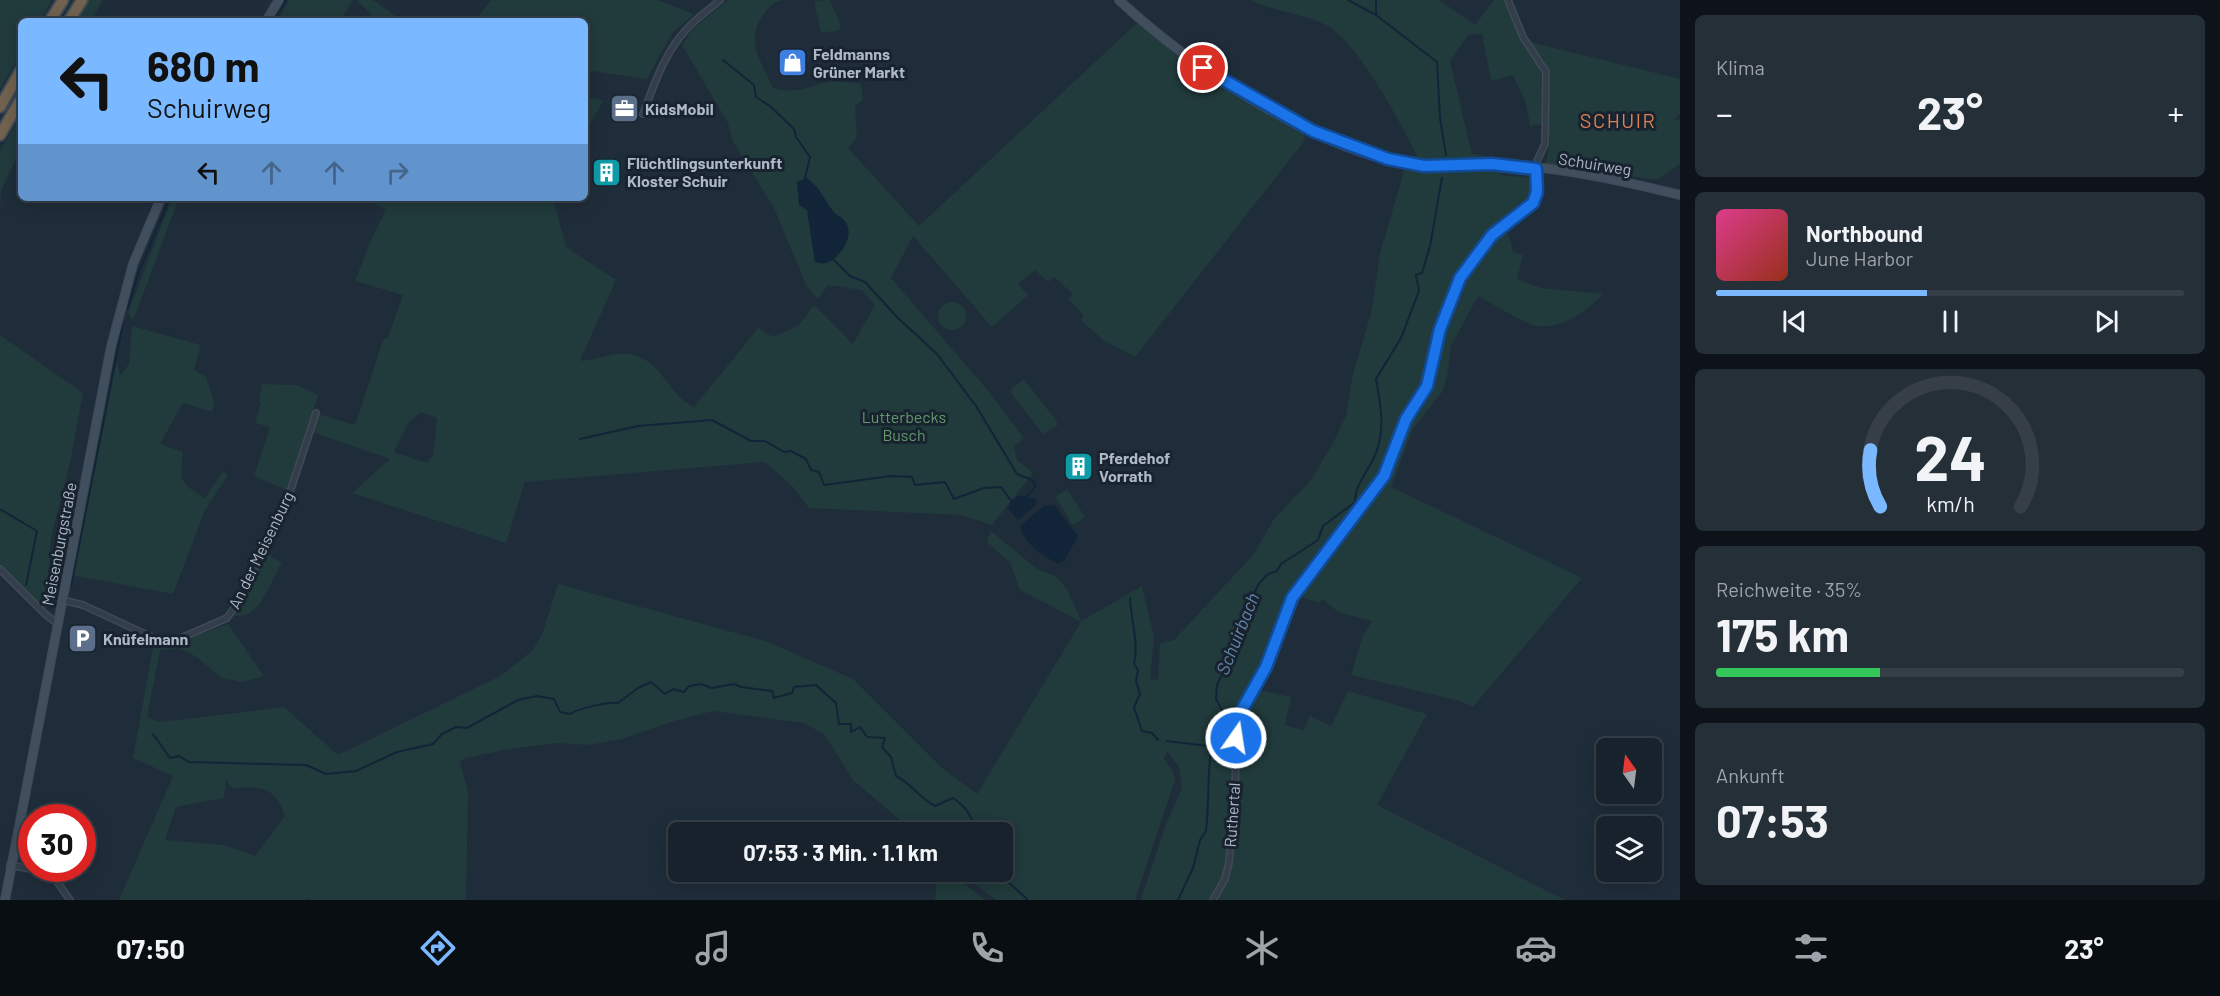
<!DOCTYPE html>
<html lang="de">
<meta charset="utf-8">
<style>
body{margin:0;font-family:Barlow,sans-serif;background:#242f38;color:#f1f3f6;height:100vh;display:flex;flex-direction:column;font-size:22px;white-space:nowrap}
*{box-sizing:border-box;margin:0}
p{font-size:20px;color:#9ea4a9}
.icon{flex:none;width:33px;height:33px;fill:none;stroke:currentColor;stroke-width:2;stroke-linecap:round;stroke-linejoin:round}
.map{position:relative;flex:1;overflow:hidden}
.drawer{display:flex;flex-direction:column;gap:15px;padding:15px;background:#0d1318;width:540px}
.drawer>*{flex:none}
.top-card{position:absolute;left:18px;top:18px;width:570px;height:183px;border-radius:9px;box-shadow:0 3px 15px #0003,0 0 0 2px #363f48;background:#7ab8ff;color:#111;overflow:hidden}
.needle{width:39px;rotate:346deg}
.buttons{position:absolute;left:1596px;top:738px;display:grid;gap:12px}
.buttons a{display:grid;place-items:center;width:66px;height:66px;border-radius:9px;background:#17222c;box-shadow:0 3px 15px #0003,0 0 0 2px #363f48;font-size:30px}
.speed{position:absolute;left:18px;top:804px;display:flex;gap:12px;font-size:30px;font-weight:700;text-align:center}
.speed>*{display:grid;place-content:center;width:78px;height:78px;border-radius:50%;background:#17222c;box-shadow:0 3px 15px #0003,0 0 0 2px #363f48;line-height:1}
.speed .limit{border:9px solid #d22;background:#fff;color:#111}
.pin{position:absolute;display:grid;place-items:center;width:51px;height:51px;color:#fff;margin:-26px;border:3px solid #fff;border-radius:50%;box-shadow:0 2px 6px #0007}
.me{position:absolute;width:66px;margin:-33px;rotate:13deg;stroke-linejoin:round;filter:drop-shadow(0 0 4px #0008)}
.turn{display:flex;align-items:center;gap:21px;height:126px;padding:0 30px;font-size:27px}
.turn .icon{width:78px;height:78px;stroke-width:2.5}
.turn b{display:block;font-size:42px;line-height:51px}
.lanes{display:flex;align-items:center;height:57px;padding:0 30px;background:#0003;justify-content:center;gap:30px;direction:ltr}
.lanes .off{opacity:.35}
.big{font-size:45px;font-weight:700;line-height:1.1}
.drawer .tile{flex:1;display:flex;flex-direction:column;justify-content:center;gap:9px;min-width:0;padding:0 21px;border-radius:9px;background:#242f38}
.drawer .dial{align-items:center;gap:0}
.dial svg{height:156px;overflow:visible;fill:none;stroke:#363f48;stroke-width:7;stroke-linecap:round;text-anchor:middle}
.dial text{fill:#f1f3f6;stroke:none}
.song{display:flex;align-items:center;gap:18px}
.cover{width:72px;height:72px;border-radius:9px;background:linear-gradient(135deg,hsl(330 70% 55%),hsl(10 70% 35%))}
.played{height:6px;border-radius:3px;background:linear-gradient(90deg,#7ab8ff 45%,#363f48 45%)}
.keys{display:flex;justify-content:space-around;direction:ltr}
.heat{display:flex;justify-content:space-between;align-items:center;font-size:33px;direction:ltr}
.charge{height:9px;border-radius:4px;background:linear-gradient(90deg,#34c759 35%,#363f48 0)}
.trip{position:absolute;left:668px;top:822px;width:345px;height:60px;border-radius:9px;background:#17222c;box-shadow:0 3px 15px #0003,0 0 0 2px #363f48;font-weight:700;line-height:60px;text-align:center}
.dock{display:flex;height:96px;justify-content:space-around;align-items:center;background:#090e12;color:#9ea4a9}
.dock .icon{width:42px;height:42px}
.dock .on{color:#7ab8ff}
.dock b{font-size:27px;color:#f1f3f6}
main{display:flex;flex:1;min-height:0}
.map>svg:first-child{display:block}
</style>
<main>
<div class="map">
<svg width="1680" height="900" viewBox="0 0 1680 900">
<rect width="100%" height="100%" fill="#1f2d3a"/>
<path fill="#213a3b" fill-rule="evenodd" d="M 0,0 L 52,0 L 40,21 L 21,21 L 21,53 L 0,89 Z
M 89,0 L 102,0 L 92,21 L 78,21 Z
M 289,0 L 353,0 L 340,21 L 277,21 Z
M 357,0 L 373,0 L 403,21 L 378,21 Z
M 491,0 L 657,0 L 694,14 L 672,33 L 647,79 L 592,71 L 585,84 L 585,21 L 478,21 L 476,19 Z
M 728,0 L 782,0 C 773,2 769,7 764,14 C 744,41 761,60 773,88 C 790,93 803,90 819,84 C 831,80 849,82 861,84 L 863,99 L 855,107 L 857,138 L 848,148 L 919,226 L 1137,23 C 1188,67 1244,99 1303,131 L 1305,140 L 1135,357 L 1103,340 L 1081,320 L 1084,315 L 1068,299 L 1073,294 L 1054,277 L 1048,282 L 1035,270 L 1018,284 L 1028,295 L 992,327 L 913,236 L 891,278 L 989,392 L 1024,438 L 1014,446 L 1017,460 L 1033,473 L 992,525 L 961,515 L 809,508 L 793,487 L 765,462 L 525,482 L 506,543 L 352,493 L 390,459 L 312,432 L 318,414 L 355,425 L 383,340 L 388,337 L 403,295 L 355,281 L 370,242 L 386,210 L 367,198 L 553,198 L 566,247 L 616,280 L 580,361 C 595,360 617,351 631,354 C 661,360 668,395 694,407 L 758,328 L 773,337 L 798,326 L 814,305 L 853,344 L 875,305 L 862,290 L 828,285 L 818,299 L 806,285 L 774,208 L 732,140 L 728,123 L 682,45 L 693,29 ZM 816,185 L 834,214 L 843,219 L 815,262 L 807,209 ZM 421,412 L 437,418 L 433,455 L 427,463 L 394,452 L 409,422 Z
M 830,0 L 841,26 L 839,30 L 821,33 L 814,1 Z
M 1251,0 L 1439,0 L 1475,25 L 1494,0 L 1506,0 L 1522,40 L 1680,79 L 1680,114 L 1674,119 L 1680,121 L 1680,164 L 1656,180 L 1546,164 L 1550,141 L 1544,124 L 1530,126 L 1526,103 L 1513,75 L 1491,81 L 1482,34 L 1468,35 L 1450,61 L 1472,154 L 1494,157 L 1493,160 L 1419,161 L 1400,156 L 1417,156 C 1401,123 1357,41 1326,25 C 1303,13 1275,12 1251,0 Z
M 585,97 L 604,100 L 585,132 Z
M 21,114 L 21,148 L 1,191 L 0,210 L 0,151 Z
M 1405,168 L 1432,171 L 1497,168 L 1501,175 L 1533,178 L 1533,196 L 1527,205 L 1504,219 L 1462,270 L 1436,332 L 1423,391 L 1401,423 L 1379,482 L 1290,596 L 1264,665 L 1240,707 L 1235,734 L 1234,789 L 1228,866 L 1230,872 L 1238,790 L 1238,738 L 1250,698 L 1270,665 L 1259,690 L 1291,697 L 1285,725 L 1303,730 L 1310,716 L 1331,726 L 1348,691 L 1427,714 L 1377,805 L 1565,900 L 1141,900 L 1166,824 L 1182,788 L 1179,767 L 1167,751 L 1164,759 L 1173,771 L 1175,780 L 1135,900 L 996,900 L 960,872 L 1002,872 L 1002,832 L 914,832 L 853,780 L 825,735 L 804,723 L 713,711 L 674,721 L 622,739 L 589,745 L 558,743 L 515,748 L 465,758 L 460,762 L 468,792 L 466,900 L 311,900 L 310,898 L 306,900 L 119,900 L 173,776 L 133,758 L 154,642 L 167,646 L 228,624 L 264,676 L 242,682 L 222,678 L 195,656 L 179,648 L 160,650 L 147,717 L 160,722 L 284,707 L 338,755 L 500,676 L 532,651 L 542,635 L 558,584 L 765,641 L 853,679 L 942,768 L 977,794 L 1081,622 L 1020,590 L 1010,563 L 987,542 L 991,531 L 1037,569 L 1055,576 L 1067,589 L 1081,621 L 1142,586 L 1154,637 L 1150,679 L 1158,680 L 1160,643 L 1174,640 L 1253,555 L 1274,519 L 1311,480 L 1333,443 L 1346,416 L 1352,378 L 1372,309 L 1380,253 ZM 226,780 L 232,788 C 261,787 274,785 285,816 L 255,856 L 224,845 L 165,840 L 176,807 L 224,798 Z
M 172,198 L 179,198 L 133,321 L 128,313 Z
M 1504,226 L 1510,239 L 1513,252 L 1523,255 L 1517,279 L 1541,288 L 1603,294 C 1588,310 1562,330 1537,326 C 1525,324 1491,303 1478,296 L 1451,346 L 1447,378 L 1442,392 L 1413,429 L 1391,487 L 1582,578 L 1473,707 L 1460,701 L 1351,675 L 1363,635 L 1372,621 L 1340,613 L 1322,599 L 1319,603 L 1296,595 L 1383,484 L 1409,420 L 1423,399 L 1430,383 L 1442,328 L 1462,278 L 1477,255 Z
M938 316a14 14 0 1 1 28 0a14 14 0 1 1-28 0Z
M 132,326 L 201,345 L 194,370 L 206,377 L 214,402 L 212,412 L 183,403 L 160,444 L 183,452 C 180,482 179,482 205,498 L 223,471 L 228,475 L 205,510 L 173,594 L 71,575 L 101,420 L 117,361 L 120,376 L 129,364 Z
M 0,335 L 83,393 L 70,463 L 51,537 L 46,611 L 0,565 Z
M 1024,379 L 1057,422 L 1057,426 L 1043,434 L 1011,393 L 1012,388 Z
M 262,384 L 296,385 L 318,395 L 288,491 L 254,476 L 270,427 L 255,423 L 261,402 L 259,401 Z
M 1067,489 L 1085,517 L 1073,525 L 1055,497 Z
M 264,552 L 282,563 C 269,583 262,618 234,616 Z
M 938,872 L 950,872 L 985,900 L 935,900 Z"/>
<path fill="#122538" d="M 807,178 C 819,187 824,199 833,211 C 836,216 841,216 844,220 C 854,232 846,248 836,257 C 830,263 823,265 815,262 L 807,210 L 799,205 L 797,182 Z
M 1020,495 L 1036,499 L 1037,504 L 1018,520 L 1008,509 L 1011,501 Z
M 1045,505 L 1055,506 L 1078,536 L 1064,561 L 1058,564 C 1042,555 1024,544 1020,526 Z"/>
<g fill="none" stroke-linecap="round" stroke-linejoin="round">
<path stroke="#122538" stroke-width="2" d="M 1348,0 L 1376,15 L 1437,62 L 1440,118 L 1446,155
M 1376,15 L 1376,0
M 273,21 L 286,0
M 723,60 L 754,85 L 756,97 L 771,107 L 794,129 L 796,137 L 810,157 L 804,182
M 832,258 L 850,276 L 865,282 L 897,317 L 937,354 L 976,406 L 1017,474 L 1032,480 L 1036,486 L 1026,497
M 128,308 L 139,271 L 170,198
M 580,439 L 638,426 L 712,420 L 751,441 L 765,441 L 784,452 L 791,451 L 806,459 L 811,470 L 819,472 L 824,485 L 891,476 L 912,477 L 915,485 L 945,482 L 954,499 L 984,488 L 1001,487 L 1012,502
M 0,509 L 37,531 L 26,585
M 71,586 L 123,323
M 1130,598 C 1131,620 1139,643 1134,664 L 1138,670 L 1136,681 L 1140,694 L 1134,707 L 1142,731 L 1152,733 L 1158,740
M 153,734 L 170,758 L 179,756 L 189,762 L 306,765 L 326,774 L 356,771 L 397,752 L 433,744 L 442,734 L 456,727 L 467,728 L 518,700 L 537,696 L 554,699 L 560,712 L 570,714 C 579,708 607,702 618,703 L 638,688 L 651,682 L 665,694 L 673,689 L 684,692 L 689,686 L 701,684 L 712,688 L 734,684 L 741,687 L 772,691 L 774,698 L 792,693 L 794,687 L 816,685 L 836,703 L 839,724 L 851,724 L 851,732 L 860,727 L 867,737 L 885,738 L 882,747 L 891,757 L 896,776 C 911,783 919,798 935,806 L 953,798 C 968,808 971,817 977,832
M 1167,741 L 1209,746
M 997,872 L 1028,900
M 1178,900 L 1193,868 L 1200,840 L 1206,831 C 1211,789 1204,749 1222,710 L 1216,699 L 1217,685 L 1236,644 L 1240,626 L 1258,585 L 1268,574 L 1277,571 L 1281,564 L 1318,540 L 1323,526 L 1355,502 C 1355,484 1369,470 1376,453 C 1386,427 1380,404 1376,379 L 1401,338 L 1419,291 L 1416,275 L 1422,273 L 1430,246 L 1442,178"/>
<defs>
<path id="street" d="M 643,114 C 654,85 664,54 685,31 C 695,19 709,10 720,0
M 0,569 L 45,614 L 58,624
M 62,600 L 83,605 L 160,641 L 181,638 L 227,618 L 239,601 L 289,495 L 316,413
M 10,865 L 51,873 L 70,900
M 1213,900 L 1225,879 L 1229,863 L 1235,796 L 1236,738 L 1240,717 L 1246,699 L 1265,667 L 1292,598 L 1385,476 L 1406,419 L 1427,386 L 1440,329 L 1467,266 L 1492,235 L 1511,217 L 1527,208 L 1535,197 L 1537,161 L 1545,144 L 1546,72 L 1523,37 L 1508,0"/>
<path id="secondary" d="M 1119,0 C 1189,65 1314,150 1409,164 C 1437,168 1464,164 1491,164 C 1555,166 1619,180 1680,195
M 266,21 L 279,0
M 5,900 L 111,347 L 133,264 L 161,198"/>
<path id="highway" d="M 50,21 L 63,0
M 69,21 L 82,0
M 0,107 L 21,70
M 0,135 L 21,99"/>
</defs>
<use href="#street" stroke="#3f4a57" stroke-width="8"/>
<use href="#secondary" stroke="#3f4a57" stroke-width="10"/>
<use href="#highway" stroke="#3d4955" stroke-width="14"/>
<use href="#street" stroke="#333e4a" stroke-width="5"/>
<use href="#secondary" stroke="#404e5e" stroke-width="8"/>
<use href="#highway" stroke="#71614f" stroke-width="10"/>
</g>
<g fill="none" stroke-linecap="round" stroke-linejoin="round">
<defs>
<path id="route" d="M 1203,68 L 1313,131 L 1388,159 L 1424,166 L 1492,164 L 1536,169 L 1537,192 L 1533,203 L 1492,235 L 1460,278 L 1440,329 L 1427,386 L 1406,419 L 1384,476 L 1292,598 L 1266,667 L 1243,708 L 1236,738"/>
</defs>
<use href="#route" stroke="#114b97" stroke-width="15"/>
<use href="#route" stroke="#1a73e8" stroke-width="10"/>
</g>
<defs>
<symbol id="shop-square" viewBox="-11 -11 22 22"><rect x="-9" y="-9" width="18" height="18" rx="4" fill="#3f7fe0" stroke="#18232f"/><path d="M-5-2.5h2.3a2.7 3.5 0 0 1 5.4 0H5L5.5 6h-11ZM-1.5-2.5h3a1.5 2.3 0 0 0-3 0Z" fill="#fff"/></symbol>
<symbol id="office-square" viewBox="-11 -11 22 22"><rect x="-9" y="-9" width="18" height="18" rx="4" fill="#5c6f8a" stroke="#18232f"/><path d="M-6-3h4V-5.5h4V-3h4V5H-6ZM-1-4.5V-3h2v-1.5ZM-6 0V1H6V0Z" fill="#fff"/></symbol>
<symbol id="building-square" viewBox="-11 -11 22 22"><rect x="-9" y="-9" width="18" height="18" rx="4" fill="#0f9aa8" stroke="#18232f"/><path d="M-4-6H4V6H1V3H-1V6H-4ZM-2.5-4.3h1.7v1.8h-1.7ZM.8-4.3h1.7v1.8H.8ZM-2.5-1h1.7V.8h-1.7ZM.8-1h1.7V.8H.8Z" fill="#fff"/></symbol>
<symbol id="parking-square" viewBox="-11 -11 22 22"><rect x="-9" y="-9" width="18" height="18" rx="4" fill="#5c6f8a" stroke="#18232f"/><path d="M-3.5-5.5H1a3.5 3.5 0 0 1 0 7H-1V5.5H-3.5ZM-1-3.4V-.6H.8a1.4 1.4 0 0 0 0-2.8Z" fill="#fff"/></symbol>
</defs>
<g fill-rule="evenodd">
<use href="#shop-square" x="776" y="46" width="33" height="33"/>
<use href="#office-square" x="608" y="92" width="33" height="33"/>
<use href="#building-square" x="590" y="156" width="33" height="33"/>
<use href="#building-square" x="1062" y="450" width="33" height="33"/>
<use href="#parking-square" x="66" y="622" width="33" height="33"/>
</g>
<g text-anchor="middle" stroke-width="6" stroke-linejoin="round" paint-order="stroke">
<g font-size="16" font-weight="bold" fill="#adb9c7" stroke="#18232f" text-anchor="start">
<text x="813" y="60">Feldmanns<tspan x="813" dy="18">Grüner Markt</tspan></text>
<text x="645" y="115">KidsMobil</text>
<text x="627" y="169">Flüchtlingsunterkunft<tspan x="627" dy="18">Kloster Schuir</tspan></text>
<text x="1099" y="464">Pferdehof<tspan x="1099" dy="18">Vorrath</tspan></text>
<text x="103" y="645">Knüfelmann</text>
</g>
<g font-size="16" fill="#adb9c7" stroke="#18232f">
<text transform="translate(1595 164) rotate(9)" y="6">Schuirweg</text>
<text transform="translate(59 544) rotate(-79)" y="6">Meisenburgstraße</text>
<text transform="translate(261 550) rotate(-64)" y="6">An der Meisenburg</text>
<text transform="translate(1232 815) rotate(-86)" y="6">Ruthertal</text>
</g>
<g font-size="16" fill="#63996b" stroke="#18232f">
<text x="904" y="423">Lutterbecks<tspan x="904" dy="18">Busch</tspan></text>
</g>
<g font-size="18" font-style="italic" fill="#6386a9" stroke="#18232f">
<text transform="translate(1238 634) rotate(-68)" y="6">Schuirbach</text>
</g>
<g font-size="20" letter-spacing="1.5" fill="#dc8353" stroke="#18232f">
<text x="1618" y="128">SCHUIR</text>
</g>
</g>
</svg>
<div class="buttons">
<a><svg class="needle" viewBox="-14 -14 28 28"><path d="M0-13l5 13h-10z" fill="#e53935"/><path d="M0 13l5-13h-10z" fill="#9ea4a9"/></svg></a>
<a><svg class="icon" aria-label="layers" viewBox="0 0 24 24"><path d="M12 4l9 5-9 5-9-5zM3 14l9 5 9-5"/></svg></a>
</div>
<div class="speed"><div class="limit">30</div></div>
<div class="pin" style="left:1203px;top:68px;background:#d93025"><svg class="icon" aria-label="arrive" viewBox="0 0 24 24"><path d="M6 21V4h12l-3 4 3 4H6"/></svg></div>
<svg class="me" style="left:1236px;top:738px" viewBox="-20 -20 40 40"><circle r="17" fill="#1a73e8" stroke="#fff" stroke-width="3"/><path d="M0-11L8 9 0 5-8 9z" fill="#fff"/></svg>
<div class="trip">07:53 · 3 Min. · 1.1 km</div>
<div class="top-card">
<div class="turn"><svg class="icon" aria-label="left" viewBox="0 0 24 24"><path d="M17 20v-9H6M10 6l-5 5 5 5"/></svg><div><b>680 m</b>Schuirweg</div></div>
<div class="lanes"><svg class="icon" aria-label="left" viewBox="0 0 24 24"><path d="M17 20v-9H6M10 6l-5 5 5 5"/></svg><svg class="icon off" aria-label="ahead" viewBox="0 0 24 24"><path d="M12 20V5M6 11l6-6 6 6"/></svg><svg class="icon off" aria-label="ahead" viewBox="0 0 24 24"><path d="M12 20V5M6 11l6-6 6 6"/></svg><svg class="icon off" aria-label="right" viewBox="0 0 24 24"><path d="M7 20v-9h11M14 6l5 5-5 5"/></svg></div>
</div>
</div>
<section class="drawer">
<div class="tile"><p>Klima</p>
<div class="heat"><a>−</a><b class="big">23°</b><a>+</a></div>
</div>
<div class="tile">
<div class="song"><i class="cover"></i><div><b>Northbound</b><p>June Harbor</p></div></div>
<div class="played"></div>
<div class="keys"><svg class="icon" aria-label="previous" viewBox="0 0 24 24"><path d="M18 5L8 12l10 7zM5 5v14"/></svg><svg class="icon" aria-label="pause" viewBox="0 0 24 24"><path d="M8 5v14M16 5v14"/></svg><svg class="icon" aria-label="next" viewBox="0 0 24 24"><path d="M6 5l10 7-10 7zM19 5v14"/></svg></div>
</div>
<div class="tile dial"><svg viewBox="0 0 100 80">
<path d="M14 69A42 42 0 1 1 86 69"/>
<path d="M14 69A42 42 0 0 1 9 40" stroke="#7ab8ff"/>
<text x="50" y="56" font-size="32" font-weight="700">24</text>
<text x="50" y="72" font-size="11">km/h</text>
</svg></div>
<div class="tile"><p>Reichweite · 35%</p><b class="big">175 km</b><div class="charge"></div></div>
<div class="tile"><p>Ankunft</p><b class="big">07:53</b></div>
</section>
</main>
<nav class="dock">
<b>07:50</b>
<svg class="icon on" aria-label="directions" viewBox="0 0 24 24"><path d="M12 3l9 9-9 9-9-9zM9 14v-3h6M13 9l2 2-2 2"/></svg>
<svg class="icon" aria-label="music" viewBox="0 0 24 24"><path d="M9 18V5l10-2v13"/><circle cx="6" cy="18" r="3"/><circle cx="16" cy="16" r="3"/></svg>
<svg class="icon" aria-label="phone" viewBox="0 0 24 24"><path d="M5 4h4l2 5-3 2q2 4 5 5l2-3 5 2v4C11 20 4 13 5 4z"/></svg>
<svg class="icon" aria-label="climate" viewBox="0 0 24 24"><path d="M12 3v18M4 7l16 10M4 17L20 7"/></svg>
<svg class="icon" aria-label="car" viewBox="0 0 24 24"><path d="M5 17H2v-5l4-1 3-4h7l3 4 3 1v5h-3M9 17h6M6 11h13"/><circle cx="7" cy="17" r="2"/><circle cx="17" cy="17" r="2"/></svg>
<svg class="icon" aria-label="filters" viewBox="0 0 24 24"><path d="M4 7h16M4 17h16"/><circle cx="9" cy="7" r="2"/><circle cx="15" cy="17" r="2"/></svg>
<b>23°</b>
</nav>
